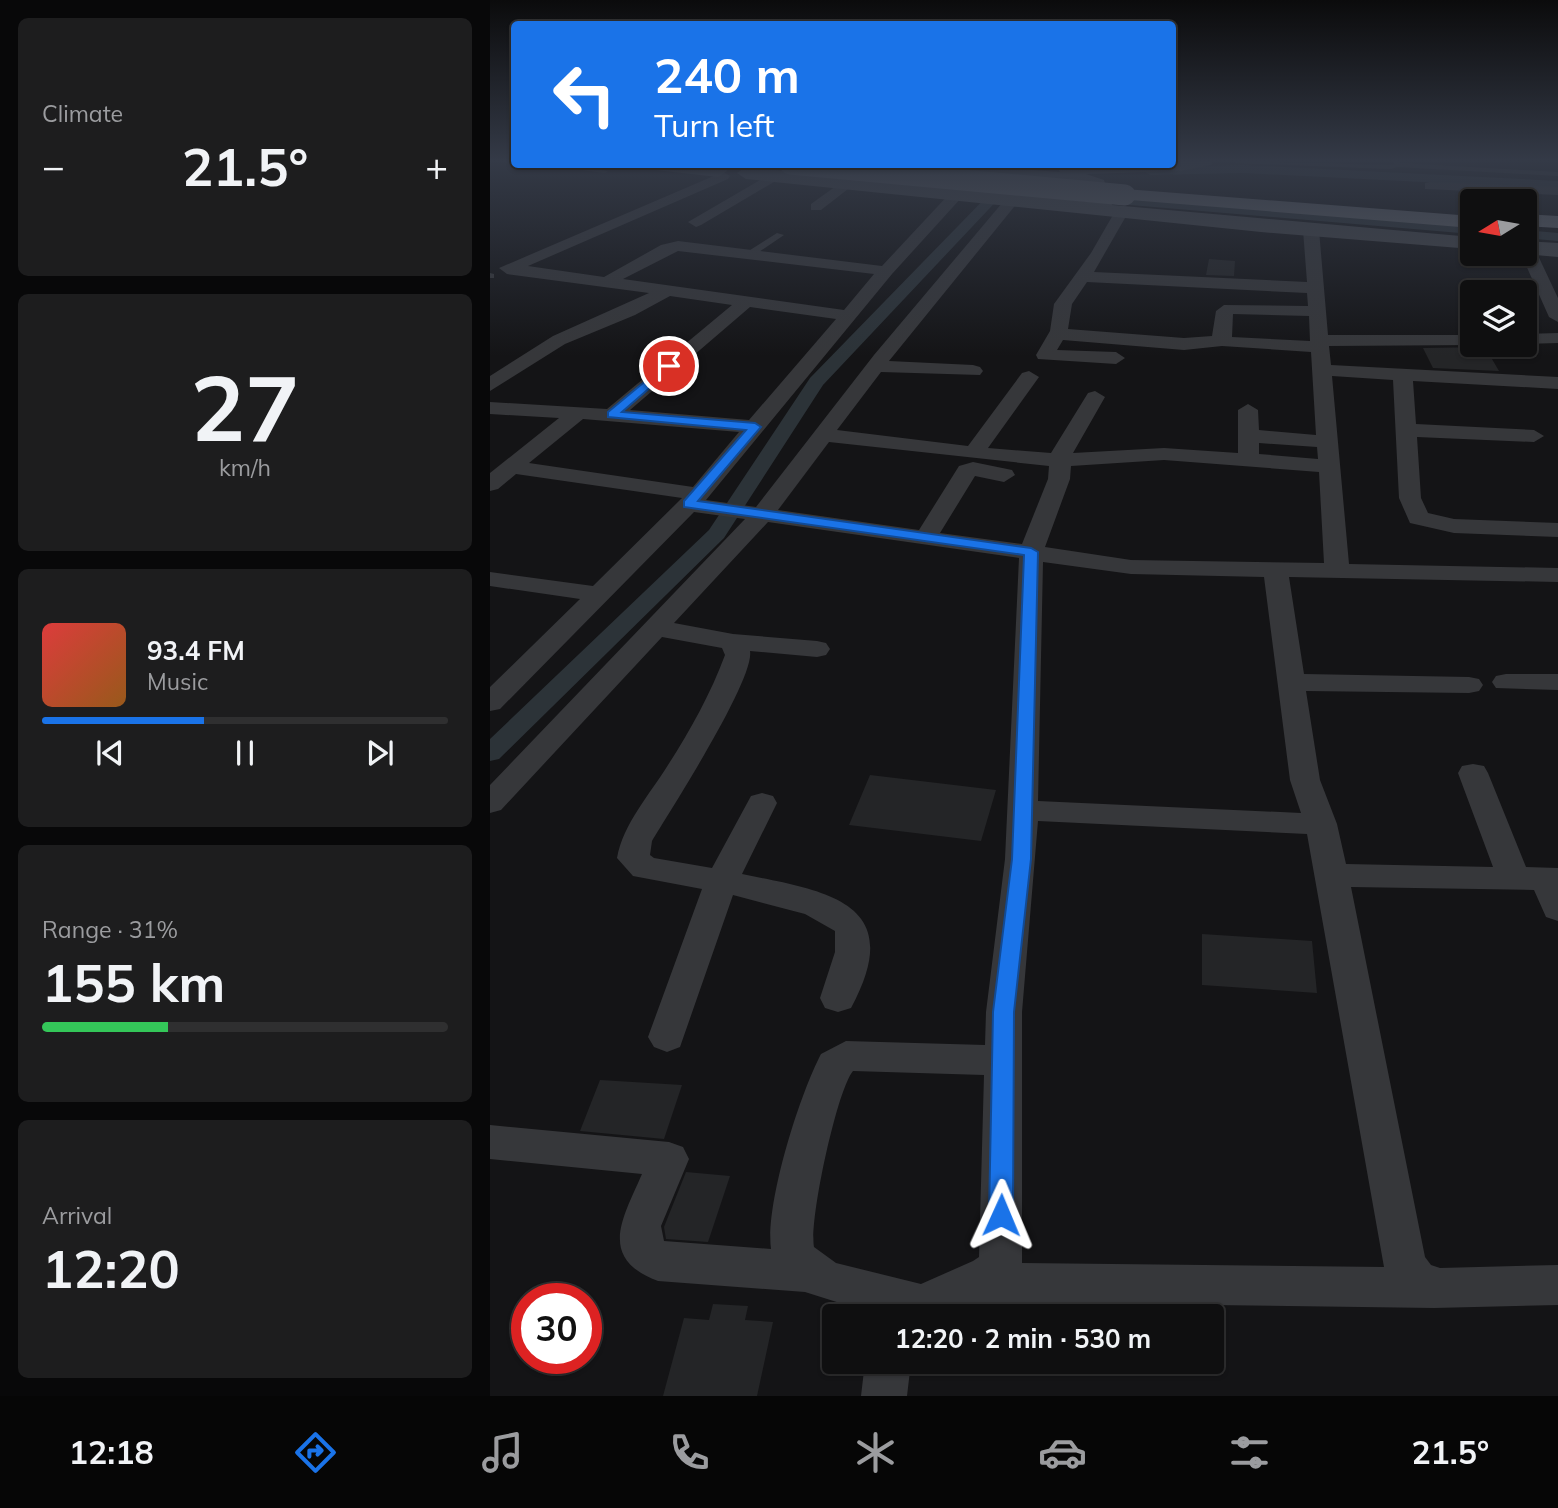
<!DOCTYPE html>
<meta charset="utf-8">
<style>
body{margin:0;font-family:Mulish,sans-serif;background:#1d1d1e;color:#f1f3f6;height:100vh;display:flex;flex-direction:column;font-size:26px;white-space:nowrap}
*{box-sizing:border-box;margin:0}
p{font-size:23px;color:#9b9c9f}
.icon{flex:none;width:38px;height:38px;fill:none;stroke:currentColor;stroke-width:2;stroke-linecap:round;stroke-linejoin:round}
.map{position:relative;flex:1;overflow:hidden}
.details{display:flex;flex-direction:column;gap:18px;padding:18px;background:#080809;width:490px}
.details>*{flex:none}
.banner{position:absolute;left:21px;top:21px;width:665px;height:147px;border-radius:7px;box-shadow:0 2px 5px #0004,0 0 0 2px #2f2f30;background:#1a73e8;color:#fff;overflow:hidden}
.needle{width:46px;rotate:259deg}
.fabs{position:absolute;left:970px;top:189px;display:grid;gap:14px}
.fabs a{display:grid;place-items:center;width:77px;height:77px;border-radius:7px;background:#0f0f10;box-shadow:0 2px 5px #0004,0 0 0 2px #2f2f30;font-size:35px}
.speed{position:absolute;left:21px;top:1283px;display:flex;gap:14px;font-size:35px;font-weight:700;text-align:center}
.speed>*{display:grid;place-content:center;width:91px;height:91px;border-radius:50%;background:#0f0f10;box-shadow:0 2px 5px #0004,0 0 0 2px #2f2f30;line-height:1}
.speed .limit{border:10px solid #d22;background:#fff;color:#111}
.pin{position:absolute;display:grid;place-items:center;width:60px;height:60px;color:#fff;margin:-30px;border:4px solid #fff;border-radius:50%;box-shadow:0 2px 7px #0007}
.me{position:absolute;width:77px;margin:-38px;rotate:1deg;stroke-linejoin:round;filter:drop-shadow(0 0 5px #0008)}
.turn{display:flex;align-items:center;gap:24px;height:147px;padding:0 28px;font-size:32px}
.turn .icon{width:91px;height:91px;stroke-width:2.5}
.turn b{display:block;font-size:49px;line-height:60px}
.big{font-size:52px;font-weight:700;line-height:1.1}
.details .widget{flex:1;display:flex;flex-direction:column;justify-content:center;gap:10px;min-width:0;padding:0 24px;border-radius:10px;background:#1d1d1e}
.details .dial{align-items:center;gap:0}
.dial b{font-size:91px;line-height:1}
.song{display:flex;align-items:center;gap:21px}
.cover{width:84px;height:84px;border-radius:10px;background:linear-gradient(135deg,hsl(0 70% 55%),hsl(30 70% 35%))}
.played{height:7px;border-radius:4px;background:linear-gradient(90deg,#1a73e8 40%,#2f2f30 40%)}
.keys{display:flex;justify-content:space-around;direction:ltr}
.heat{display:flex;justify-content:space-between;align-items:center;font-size:38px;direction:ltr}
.charge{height:10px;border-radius:5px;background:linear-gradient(90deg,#34c759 31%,#2f2f30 0)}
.trip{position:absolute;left:332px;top:1304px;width:402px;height:70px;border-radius:7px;background:#0f0f10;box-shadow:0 2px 5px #0004,0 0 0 2px #2f2f30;font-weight:700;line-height:70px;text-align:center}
.dock{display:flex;height:112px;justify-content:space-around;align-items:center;background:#060606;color:#9b9c9f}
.dock .icon{width:49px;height:49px}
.dock .active{color:#1a73e8}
.dock b{font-size:32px;color:#f1f3f6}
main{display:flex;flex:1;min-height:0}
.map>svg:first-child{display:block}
</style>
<main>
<section class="details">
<div class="widget"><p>Climate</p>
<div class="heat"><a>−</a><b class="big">21.5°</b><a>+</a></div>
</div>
<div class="widget dial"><b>27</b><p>km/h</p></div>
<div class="widget">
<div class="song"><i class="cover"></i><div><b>93.4 FM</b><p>Music</p></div></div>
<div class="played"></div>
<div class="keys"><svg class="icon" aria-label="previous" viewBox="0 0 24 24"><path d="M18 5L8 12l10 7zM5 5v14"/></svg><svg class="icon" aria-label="pause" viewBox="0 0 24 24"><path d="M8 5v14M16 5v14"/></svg><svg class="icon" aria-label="next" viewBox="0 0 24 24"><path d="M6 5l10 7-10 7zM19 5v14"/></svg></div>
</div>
<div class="widget"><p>Range · 31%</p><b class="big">155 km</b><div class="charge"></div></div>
<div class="widget"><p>Arrival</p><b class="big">12:20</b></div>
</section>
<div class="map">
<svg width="1068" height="1396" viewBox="0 0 1068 1396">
<rect width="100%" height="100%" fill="#141416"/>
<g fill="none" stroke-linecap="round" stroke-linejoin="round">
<path fill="#2c3338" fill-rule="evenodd" d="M 753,165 L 1068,181 L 1068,189 L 753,173 L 660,175 L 654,171 L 660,167 Z
M 523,183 L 529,187 L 527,190 L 514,193 L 333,385 L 234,538 L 9,759 L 0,761 L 0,739 L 219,530 L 320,378 L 506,187 Z
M 609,195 L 982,226 L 982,234 L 605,202 L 605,196 Z
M 1034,230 L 1068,233 L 1068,241 L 1034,238 Z"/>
</g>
<path fill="#242527" d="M 719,259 L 745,261 L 744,276 L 716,275 Z
M 995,347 L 1009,371 L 943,368 L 933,348 Z
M 380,775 L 506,790 L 491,841 L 359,825 Z
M 712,934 L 822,941 L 827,993 L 712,985 Z
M 110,1080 L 192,1085 L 174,1139 L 90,1131 Z
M 196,1172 L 240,1176 L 218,1242 L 176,1239 L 174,1227 Z
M 223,1304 L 258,1306 L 255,1320 L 283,1322 L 267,1396 L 173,1396 L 194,1318 L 219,1320 Z"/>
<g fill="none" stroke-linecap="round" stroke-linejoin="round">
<path fill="#36373a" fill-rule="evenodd" d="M 4,161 L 24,161 L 24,164 Z
M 742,161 L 900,165 L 904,164 L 904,161 L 910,161 L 911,163 L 1068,172 L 1068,176 L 908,167 L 900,169 L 745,163 Z
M 43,164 L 71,164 L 118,171 L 115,173 Z
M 287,233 L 294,235 L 263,256 L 257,256 L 257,252 Z
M 0,273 L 4,274 L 4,278 L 0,278 Z"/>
<path fill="#36373a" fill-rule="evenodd" d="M 350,164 L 364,164 L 367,182 L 331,210 L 321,210 L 321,204 L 353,181 Z
M 233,172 L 240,176 L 238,179 L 38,266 L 114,277 L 171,245 L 188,241 L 392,266 L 462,191 L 495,179 L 502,183 L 472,197 L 402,274 L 216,500 L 266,507 L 384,355 L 518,196 L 523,195 L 530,199 L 528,202 L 399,361 L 483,365 L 490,367 L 493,371 L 490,375 L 391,372 L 347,430 L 478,446 L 532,373 L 539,371 L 549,377 L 498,448 L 561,453 L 598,393 L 605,391 L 615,397 L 583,453 L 674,448 L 748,453 L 748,410 L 758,404 L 768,410 L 769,430 L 826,435 L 821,352 L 732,346 L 694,350 L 573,340 L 567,350 L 626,352 L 635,358 L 626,364 L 548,359 L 546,355 L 560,331 L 564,304 L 601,253 L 627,208 L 632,207 L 639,211 L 604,272 L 817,282 L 813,230 L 821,225 L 829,230 L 838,335 L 982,335 L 982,345 L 985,345 L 839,346 L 841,365 L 1068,377 L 1068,389 L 923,381 L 926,424 L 1044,430 L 1054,436 L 1044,442 L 927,437 L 931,498 L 938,513 L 964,519 L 1068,523 L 1068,537 L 964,533 L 920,523 L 909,498 L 903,380 L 842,376 L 859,564 L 1068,568 L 1068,582 L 799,577 L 814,674 L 979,677 L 989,679 L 993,685 L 989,691 L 979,693 L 816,691 L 830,780 L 847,824 L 856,864 L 1003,867 L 968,773 L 972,766 L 983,764 L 994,766 L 998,773 L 1036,867 L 1068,868 L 1068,921 L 1056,917 L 1044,890 L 861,887 L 935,1257 L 941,1265 L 950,1268 L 1068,1265 L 1068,1305 L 944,1308 L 489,1302 L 456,1316 L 391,1316 L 315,1292 L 168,1281 C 107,1258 133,1218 152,1174 L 0,1159 L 0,1125 L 179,1142 L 193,1147 L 199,1159 L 171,1226 L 174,1241 L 281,1249 C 275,1204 309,1096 331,1054 L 356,1041 L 495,1045 L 496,1012 L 515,859 L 529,558 L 278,522 L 184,623 L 243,634 L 327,641 L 336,643 L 340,649 L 336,655 L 327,657 L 260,651 C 265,679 180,811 162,841 L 160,855 L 164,858 L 222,868 L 261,796 L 272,793 L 283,796 L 287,803 L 252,874 C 335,891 419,901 361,1008 L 348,1012 L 335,1008 L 330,998 L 345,952 L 345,931 L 315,914 L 243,895 L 190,1047 L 177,1052 L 164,1047 L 158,1037 L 212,889 L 143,876 L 127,858 C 133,824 160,794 178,765 C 200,731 221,693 235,655 L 232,648 L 172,637 L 11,810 L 0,813 L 0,785 L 255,519 L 204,512 L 10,709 L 0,711 L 0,687 L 90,599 L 0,586 L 0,572 L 103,586 L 192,498 L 26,474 L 8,489 L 0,491 L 0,473 L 69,418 L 0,414 L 0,402 L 117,409 L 242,305 L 180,296 L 145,315 L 75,344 L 0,391 L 0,376 L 63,336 L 159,293 L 17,274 L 9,268 ZM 188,251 L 384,274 L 354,310 L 133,279 ZM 597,282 L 817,293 L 818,306 L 734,305 L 726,311 L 722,336 L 694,338 L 578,329 L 582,304 ZM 260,307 L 346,319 L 259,420 L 140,410 ZM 743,314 L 819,316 L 820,341 L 742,337 ZM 93,419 L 249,432 L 203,487 L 39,463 ZM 339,442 L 559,466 L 558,479 L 532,544 L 450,533 L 485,476 L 514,482 L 525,475 L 522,470 L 483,462 L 469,466 L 429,530 L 288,510 ZM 769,443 L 827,447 L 828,459 L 769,454 ZM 674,460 L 829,472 L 834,563 L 641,560 L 555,547 L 580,479 L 581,466 ZM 553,562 L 641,574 L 774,577 L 800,780 L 811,813 L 548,801 ZM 548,821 L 817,834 L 894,1267 L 532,1263 L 532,1012 ZM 363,1071 L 494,1075 L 489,1257 L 483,1261 L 431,1284 L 346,1263 L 324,1247 C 319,1220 347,1090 363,1071 Z
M 284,172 L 291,176 L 289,179 L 211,225 L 206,227 L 198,222 Z
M 940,182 L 1068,187 L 1068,195 L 935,189 L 935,183 Z
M 1034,243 L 1044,247 L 1068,298 L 1068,322 L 1059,317 L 1031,254 L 1034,254 Z
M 1068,333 L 1068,343 L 1034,344 L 1034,334 Z
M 1016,674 L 1068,674 L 1068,690 L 1006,688 L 1002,682 L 1006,676 Z
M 375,1362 L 421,1362 L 417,1396 L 371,1396 Z"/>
<path fill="#44464a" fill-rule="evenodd" d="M 682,161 L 723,161 L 721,165 L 690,171 L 596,174 L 614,180 L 622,205 L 982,237 L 982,249 L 771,232 L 256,179 L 247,173 L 256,167 L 601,202 L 596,185 L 490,178 L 481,172 L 490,166 L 570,172 L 568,169 L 572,164 L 682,164 Z
M 157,164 L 235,167 L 237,171 L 228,177 L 166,170 Z
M 1034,241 L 1068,243 L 1068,257 L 1034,254 Z"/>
<path fill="#62656b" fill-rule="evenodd" d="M 635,189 L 982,216 L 982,228 L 628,199 L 625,195 L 628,191 Z
M 1034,214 L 1068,216 L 1068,228 L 1034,226 Z"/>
<path stroke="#62656b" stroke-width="21" d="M 300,164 L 635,195"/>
</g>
<linearGradient id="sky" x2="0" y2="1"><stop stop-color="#0b0b0c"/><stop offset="0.45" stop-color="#343a47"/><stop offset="1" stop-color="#343a47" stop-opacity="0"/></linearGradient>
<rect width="1068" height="356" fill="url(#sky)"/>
<path fill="#1a73e8" stroke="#114b97" stroke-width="2" d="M 176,364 L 185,366 L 132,412 L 265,423 L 271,427 L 208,501 L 541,548 L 548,552 L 541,859 L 524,1012 L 523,1215 L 519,1223 L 511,1226 L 503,1223 L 499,1215 L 503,1012 L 522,859 L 534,555 L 194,507 L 194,501 L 256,430 L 118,417 L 118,412 Z"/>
</svg>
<div class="fabs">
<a><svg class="needle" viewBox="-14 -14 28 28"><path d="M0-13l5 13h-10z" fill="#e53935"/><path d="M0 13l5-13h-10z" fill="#9b9c9f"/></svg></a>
<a><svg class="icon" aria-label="layers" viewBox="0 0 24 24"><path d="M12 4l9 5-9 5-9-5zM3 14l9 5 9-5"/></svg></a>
</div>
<div class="speed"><div class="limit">30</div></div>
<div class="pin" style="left:179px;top:366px;background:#d93025"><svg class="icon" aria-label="arrive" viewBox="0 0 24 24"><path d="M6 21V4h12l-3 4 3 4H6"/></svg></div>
<svg class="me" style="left:511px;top:1215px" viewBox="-20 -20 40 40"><path d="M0-17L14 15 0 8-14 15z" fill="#1a73e8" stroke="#fff" stroke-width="4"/></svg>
<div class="trip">12:20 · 2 min · 530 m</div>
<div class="banner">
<div class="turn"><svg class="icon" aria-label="left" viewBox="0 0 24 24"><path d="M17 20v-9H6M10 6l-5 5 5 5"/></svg><div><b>240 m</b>Turn left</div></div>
</div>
</div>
</main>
<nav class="dock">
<b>12:18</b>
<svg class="icon active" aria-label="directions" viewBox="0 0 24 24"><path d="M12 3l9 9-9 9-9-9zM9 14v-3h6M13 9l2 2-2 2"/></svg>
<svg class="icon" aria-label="music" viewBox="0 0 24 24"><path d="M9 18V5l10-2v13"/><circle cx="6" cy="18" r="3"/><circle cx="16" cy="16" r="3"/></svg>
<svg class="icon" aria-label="phone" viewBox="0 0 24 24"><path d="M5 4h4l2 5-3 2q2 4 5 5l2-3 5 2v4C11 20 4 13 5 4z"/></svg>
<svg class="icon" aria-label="climate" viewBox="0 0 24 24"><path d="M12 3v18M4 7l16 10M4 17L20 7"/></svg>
<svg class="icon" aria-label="car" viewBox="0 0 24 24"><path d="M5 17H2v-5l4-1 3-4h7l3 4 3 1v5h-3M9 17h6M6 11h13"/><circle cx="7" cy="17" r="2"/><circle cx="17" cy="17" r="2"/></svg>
<svg class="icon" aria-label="filters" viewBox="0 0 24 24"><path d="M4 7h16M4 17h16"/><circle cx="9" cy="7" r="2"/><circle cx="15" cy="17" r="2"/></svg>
<b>21.5°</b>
</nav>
